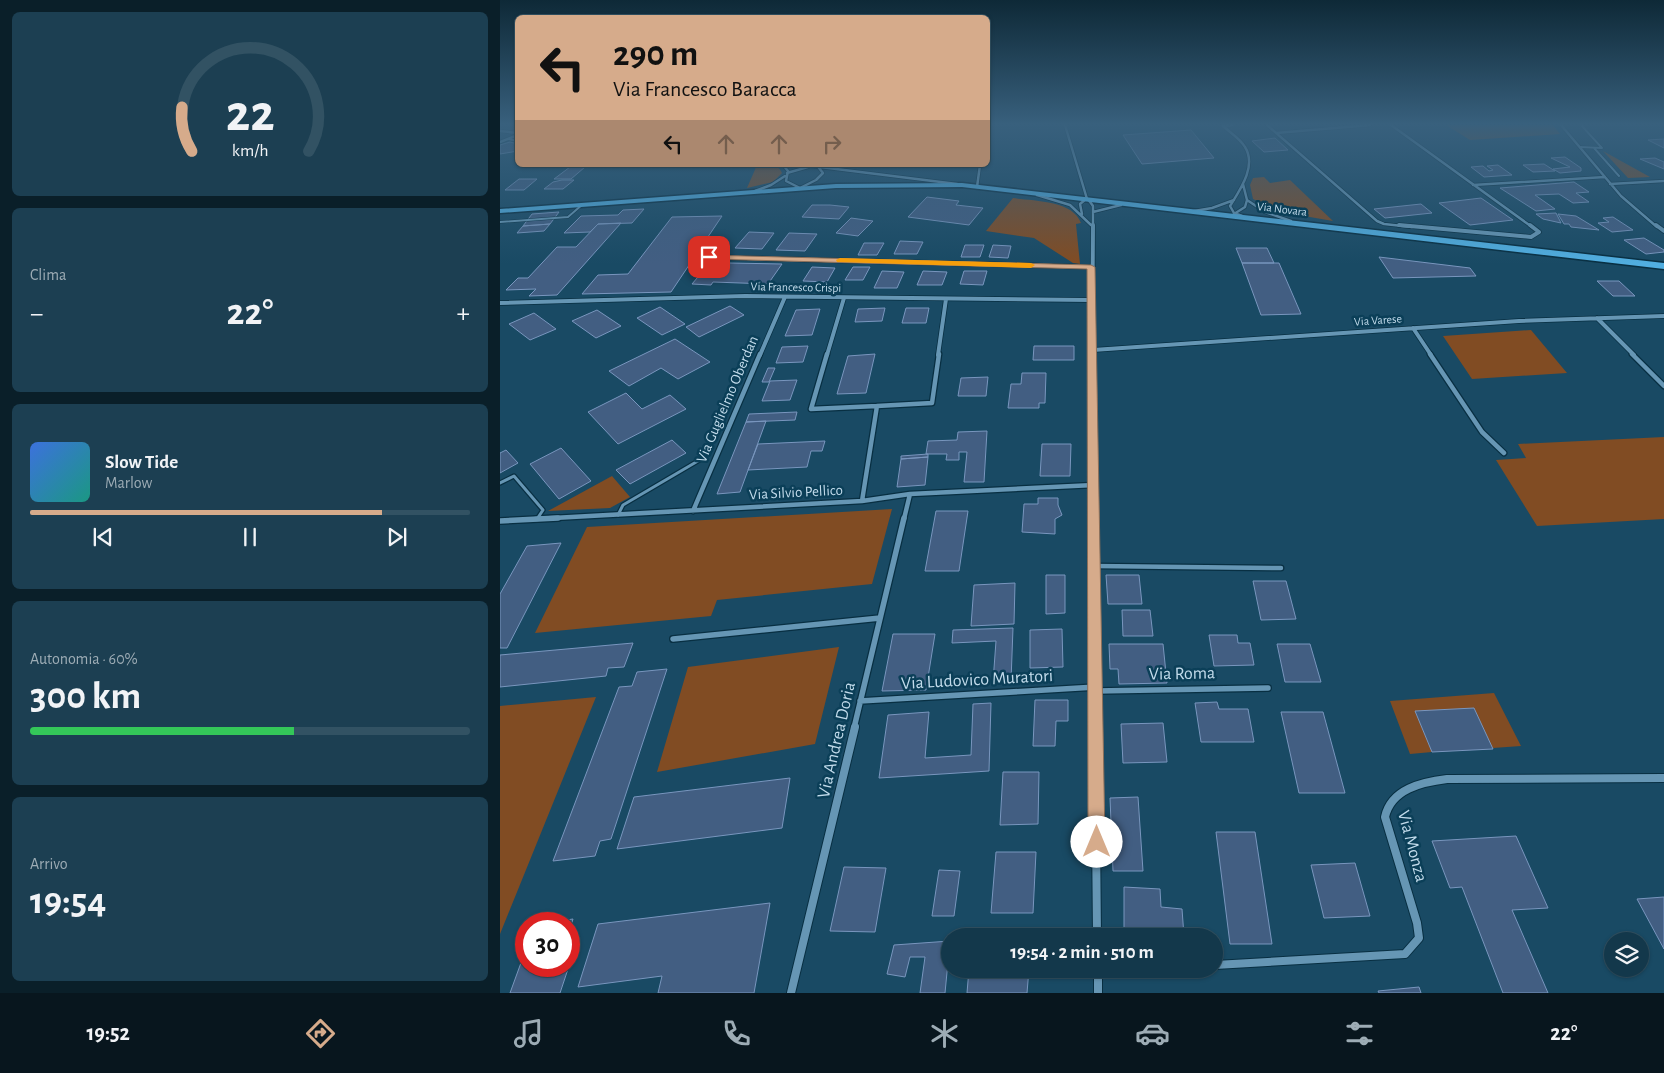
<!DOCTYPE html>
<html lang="it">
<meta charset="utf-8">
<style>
body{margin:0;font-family:"Alegreya Sans",sans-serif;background:#1c3f52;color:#f1f3f6;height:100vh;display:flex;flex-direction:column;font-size:19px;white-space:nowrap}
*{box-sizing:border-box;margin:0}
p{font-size:16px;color:#9dacb5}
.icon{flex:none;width:28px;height:28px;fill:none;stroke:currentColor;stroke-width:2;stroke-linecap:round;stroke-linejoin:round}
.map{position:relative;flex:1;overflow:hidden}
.details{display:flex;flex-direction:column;gap:12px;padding:12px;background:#0a1f29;width:500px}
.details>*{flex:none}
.guide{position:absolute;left:15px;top:15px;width:475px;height:152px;border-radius:8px;box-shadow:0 1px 4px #0004,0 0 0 1px #325263;background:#d6ab8b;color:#111;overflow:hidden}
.tools{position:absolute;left:1104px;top:932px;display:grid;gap:10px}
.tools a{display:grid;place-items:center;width:45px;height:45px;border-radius:50%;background:#13384b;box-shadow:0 1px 4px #0004,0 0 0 1px #325263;font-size:25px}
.speed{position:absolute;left:15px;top:912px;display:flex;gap:10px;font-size:25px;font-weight:700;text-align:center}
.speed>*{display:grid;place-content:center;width:65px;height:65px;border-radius:50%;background:#13384b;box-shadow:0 1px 4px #0004,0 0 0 1px #325263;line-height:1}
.speed .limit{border:8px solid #d22;background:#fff;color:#111}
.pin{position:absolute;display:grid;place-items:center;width:42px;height:42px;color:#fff;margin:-21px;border-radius:10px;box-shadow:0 2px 8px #0006}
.me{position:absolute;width:55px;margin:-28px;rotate:0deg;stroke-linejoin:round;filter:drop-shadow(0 0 4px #0008)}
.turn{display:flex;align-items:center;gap:18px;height:105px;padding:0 15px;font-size:22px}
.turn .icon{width:65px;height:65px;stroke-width:2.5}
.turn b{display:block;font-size:35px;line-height:42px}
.lanes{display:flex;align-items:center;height:48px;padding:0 15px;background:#0003;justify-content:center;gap:25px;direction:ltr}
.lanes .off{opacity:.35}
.big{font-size:38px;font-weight:600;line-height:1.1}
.details .tile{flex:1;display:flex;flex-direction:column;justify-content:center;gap:8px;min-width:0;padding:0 18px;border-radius:8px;background:#1c3f52}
.details .dial{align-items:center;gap:0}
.dial svg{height:130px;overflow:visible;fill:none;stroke:#325263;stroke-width:7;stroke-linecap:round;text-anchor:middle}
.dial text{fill:#f1f3f6;stroke:none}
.song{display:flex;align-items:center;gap:15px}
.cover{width:60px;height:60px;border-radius:8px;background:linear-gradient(135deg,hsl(220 70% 55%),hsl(170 70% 35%))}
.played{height:5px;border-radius:2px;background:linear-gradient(90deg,#d6ab8b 80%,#325263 80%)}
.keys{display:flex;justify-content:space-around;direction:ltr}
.heat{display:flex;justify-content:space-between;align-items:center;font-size:28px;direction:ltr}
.charge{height:8px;border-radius:4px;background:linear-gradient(90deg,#34c759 60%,#325263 0)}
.trip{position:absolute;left:441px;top:928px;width:282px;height:50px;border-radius:25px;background:#13384b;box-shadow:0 1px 4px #0004,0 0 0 1px #325263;font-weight:600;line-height:50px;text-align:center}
.tab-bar{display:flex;height:80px;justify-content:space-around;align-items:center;background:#08161e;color:#9dacb5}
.tab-bar .icon{width:35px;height:35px}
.tab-bar .active{color:#d6ab8b}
.tab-bar b{font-size:22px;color:#f1f3f6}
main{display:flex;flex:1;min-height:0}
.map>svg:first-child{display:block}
</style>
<main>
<section class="details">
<div class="tile dial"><svg viewBox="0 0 100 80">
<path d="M14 69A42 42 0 1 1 86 69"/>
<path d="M14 69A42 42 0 0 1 8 42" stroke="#d6ab8b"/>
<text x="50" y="56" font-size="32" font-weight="700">22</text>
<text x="50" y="72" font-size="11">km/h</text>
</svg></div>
<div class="tile"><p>Clima</p>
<div class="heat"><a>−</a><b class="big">22°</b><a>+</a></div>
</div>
<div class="tile">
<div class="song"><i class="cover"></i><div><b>Slow Tide</b><p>Marlow</p></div></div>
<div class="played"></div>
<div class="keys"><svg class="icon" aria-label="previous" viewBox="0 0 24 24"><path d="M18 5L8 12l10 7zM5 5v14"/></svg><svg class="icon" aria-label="pause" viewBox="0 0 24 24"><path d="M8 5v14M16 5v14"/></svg><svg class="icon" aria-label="next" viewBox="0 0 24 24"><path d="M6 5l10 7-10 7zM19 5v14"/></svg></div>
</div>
<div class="tile"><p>Autonomia · 60%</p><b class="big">300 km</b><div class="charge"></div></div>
<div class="tile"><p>Arrivo</p><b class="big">19:54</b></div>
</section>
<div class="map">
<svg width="1164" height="993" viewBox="0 0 1164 993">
<rect width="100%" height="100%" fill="#194a64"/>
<path fill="#814c23" d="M 946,125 L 1053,125 L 1060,134 L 970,140 Z
M 1103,151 L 1150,177 L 1128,178 Z
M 257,165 C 266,165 278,163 282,173 L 273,182 L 247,188 Z
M 764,177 L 770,183 L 790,180 L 833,221 L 781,212 L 753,199 L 750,185 L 753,178 Z
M 513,198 C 533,201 573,200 581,223 L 576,224 L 580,264 L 573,263 L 534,238 L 486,231 Z
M 1031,330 L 1067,373 L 972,379 L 943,336 Z
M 1164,437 L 1164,519 L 1037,526 L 996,460 L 1026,458 L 1018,444 Z
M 112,476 L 130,497 L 110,508 L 48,511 Z
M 392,509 L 372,584 L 217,600 L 211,616 L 35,633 L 87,527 Z
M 339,647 L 315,744 L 157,772 L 188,667 Z
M 994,693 L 1021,746 L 993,748 L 916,712 L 932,752 L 910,754 L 890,701 Z
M 96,697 L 0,934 L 0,706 Z"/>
<path fill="#425e82" stroke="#7996be" d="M 691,130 L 714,158 L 642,164 L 623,135 Z
M 775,138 L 788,150 L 764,152 L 752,141 Z
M 1164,139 L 1164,148 L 1148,140 Z
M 10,142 L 18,144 L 18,151 L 0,154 L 0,145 Z
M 1065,157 L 1081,168 L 1081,171 L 1060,173 L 1053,169 L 1070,167 L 1051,158 Z
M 1155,158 L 1164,162 L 1164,169 L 1140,159 Z
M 1044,164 L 1055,171 L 1033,172 L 1023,165 Z
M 998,165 L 1012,175 L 984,177 L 971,167 L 983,166 L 989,171 L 993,170 L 987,166 Z
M 70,167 L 85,167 L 71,179 L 54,179 Z
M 19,179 L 37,179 L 24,190 L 5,190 Z
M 62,180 L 74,180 L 63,189 L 44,189 L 53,182 Z
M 1074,182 L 1089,192 L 1076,193 L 1089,202 L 1073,203 L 1059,194 L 1035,195 L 1055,209 L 1036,211 L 1000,188 Z
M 427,197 L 459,201 L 456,205 L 483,208 L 469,225 L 408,217 Z
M 981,198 L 1013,220 L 970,225 L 939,203 Z
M 921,204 L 932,213 L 885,218 L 874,209 Z
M 312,205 L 330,205 L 349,207 L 339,219 L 302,217 Z
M 144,209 L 132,223 L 98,224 L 90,232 L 64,233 L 81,216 L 118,215 L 123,210 Z
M 59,212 L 50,224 L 23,226 L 32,214 Z
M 1056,213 L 1061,223 L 1043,219 L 1036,214 Z
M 1058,214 L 1076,216 L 1099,230 L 1071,227 L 1069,224 L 1064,224 Z
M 222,216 L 171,292 L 82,294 L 98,275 L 128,274 L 172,217 Z
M 1113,217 L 1133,230 L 1112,232 L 1098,223 L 1109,222 L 1103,218 Z
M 351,218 L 373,221 L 358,236 L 336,233 Z
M 121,223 L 57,295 L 29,296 L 36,289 L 6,290 L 18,278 L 28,278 L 57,247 L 76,247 L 98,224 Z
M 50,224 L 44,231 L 17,233 L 23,226 Z
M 249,232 L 274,233 L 262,249 L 235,248 Z
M 289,233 L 317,234 L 305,251 L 276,250 Z
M 1144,238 L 1164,250 L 1164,252 L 1146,254 L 1124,240 Z
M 400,241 L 423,242 L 417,254 L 394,254 Z
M 364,243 L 384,243 L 377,255 L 358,255 Z
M 465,245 L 484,245 L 480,257 L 461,257 Z
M 493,245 L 511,246 L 508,258 L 489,257 Z
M 736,248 L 767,248 L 774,263 L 742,263 Z
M 879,257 L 970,268 L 976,276 L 893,278 Z
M 230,263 L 282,264 L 268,284 L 213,282 L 211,285 L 192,284 L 208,265 L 227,266 Z
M 742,263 L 779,263 L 801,314 L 761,315 Z
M 312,267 L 335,268 L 327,282 L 303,281 Z
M 353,267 L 370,267 L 363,280 L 345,280 Z
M 382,271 L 404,272 L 397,288 L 374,288 Z
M 423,271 L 447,272 L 442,285 L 417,285 Z
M 464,271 L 487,271 L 483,285 L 460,284 Z
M 1097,281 L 1119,281 L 1135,296 L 1113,296 Z
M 230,306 L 244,315 L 199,337 L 186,327 Z
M 160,307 L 185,324 L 162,335 L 137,318 Z
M 385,308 L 382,321 L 355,322 L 358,309 Z
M 406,308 L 429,308 L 426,323 L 402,323 Z
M 320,309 L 312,335 L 285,336 L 296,310 Z
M 97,310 L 121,326 L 96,338 L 72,321 Z
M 34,313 L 56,329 L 30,340 L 9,324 Z
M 175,339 L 210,362 L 178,379 L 161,368 L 129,386 L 109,371 Z
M 308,346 L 303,362 L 276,363 L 282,347 Z
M 534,346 L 574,346 L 574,360 L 533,360 Z
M 375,354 L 366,393 L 337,394 L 348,356 Z
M 268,368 L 275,368 L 269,382 L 262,382 Z
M 522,373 L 546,373 L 545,403 L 539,403 L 539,408 L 508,408 L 511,384 L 521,384 Z
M 488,377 L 486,396 L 458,396 L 461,378 Z
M 297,380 L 290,400 L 262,401 L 270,381 Z
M 126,393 L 142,409 L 170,395 L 186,409 L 118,444 L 88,412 Z
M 297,412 L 295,420 L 246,422 L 249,414 Z
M 266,421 L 240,492 L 217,494 L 246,422 Z
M 487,431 L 484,482 L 464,482 L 467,452 L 459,452 L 459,460 L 446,460 L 447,454 L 426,454 L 428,441 L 457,440 L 458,432 Z
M 172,440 L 186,453 L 130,484 L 116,470 Z
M 325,441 L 322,451 L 311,451 L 307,467 L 248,470 L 258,444 Z
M 542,444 L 571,444 L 570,476 L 540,476 Z
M 61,448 L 91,481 L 59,499 L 30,464 Z
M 6,450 L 18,463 L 0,473 L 0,453 Z
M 428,454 L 428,457 L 401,459 L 401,456 Z
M 428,457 L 425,485 L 397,487 L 401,459 Z
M 538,498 L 558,498 L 558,505 L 562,515 L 555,519 L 555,534 L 522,532 L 524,504 L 538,504 Z
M 436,511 L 468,511 L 459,571 L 425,571 Z
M 61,543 L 7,648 L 0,648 L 0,594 L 27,546 Z
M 546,575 L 565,575 L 565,613 L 546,614 Z
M 606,575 L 639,575 L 642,604 L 608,604 Z
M 753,581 L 786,581 L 796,619 L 761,620 Z
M 515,583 L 514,624 L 471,626 L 474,585 Z
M 622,610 L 650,610 L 653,636 L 623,636 Z
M 513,628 L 511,681 L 493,682 L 496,641 L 452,643 L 453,630 Z
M 562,629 L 563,667 L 530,668 L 530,630 Z
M 393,634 L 435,634 L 426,690 L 382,691 Z
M 709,635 L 737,635 L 738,643 L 750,643 L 754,665 L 714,666 Z
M 133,643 L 124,667 L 108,668 L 106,676 L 0,687 L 0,655 Z
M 609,644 L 663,644 L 667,683 L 619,684 L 618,669 L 610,669 Z
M 777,644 L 810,644 L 821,682 L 785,682 Z
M 167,669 L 111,839 L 100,841 L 95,856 L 53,861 L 119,687 L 132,686 L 137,672 Z
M 535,700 L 568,700 L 568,721 L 556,721 L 555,746 L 533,746 Z
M 717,702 L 719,709 L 748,709 L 754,742 L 701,742 L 695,703 Z
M 491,703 L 489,771 L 379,778 L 388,715 L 429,712 L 425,758 L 471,755 L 473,704 Z
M 974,708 L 993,749 L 932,752 L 915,711 Z
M 781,712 L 823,712 L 845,793 L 799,793 Z
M 663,723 L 667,762 L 623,763 L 621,724 Z
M 503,772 L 539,772 L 538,824 L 500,825 Z
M 290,778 L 282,828 L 117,849 L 134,797 Z
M 638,797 L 643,871 L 613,871 L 610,798 Z
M 716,832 L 755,832 L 772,944 L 730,944 Z
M 1016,836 L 1048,908 L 1012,910 L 1048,993 L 1003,993 L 962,887 L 950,888 L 932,841 Z
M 496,852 L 536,852 L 533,913 L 491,913 Z
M 855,863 L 870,916 L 824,918 L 811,865 Z
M 344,867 L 386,868 L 375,932 L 330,931 Z
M 439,870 L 460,871 L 454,916 L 432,916 Z
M 624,887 L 660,889 L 661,907 L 682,909 L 684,936 L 624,936 Z
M 1164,897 L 1164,949 L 1137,899 Z
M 270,903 L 254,993 L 158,993 L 162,976 L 78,987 L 98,924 Z
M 73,919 L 69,932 L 69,924 L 39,924 Z
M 450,941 L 445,993 L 420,993 L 425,957 L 410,957 L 405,977 L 387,974 L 394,945 Z
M 77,942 L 60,993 L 10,993 L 26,949 L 26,966 L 69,966 L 69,943 Z
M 469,969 L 529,969 L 527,993 L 467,993 Z
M 919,987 L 921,993 L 879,993 L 878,991 Z"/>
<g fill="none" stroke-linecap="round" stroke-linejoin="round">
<defs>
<path id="lane-far2" d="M 8,139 L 18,141
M 1080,147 L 1102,148 L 1081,125
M 1094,148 L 1119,176
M 0,222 L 68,217 L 83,204"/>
<path id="lane-far1" d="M 0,483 L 14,476 L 43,510 L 37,519
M 118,515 L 123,505 L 203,458"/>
<path id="lane" d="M 595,566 L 781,568"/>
<path id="street-far4" d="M 565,125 L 587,199
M 722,125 C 729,132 740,138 745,147 C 757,166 740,190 730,206 L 734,213 L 742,216
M 767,125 L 877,221 L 884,224 L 912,227
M 891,125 L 1032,227
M 1061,125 L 1121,196 L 1157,227
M 723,126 L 733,125
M 0,131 L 18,133
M 776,133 L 870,125
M 0,142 L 18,135
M 283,165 L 288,171 L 286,181 L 300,188 L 316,180 L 323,173 L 319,168
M 304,165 L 457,184
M 287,173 L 308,167
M 1110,184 L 1164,181
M 973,185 L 1105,177
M 477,187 L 480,165
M 255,191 L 271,185 L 285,176
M 537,195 L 570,205 L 591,225
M 588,199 L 593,206 L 593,227
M 747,200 L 765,212 L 791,221
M 694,211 L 712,208 L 734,200
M 593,212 L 621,205
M 582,214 L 580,204 L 586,199
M 734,214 L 745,207 L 747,200 L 743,184"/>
<path id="street-far3" d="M 899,225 L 1031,237 L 1039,232 L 1030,225
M 1156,225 L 1164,231
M 209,257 L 591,267
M 0,303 L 245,296 L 591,300
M 1097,318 L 1134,355
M 913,328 L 931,355
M 593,350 L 1019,321 L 1164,316
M 260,355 L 285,297
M 327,355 L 344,298
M 438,355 L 446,299
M 592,355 L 593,225"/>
<path id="street-far2" d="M 327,354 L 311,409 L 377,406
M 592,354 L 593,519
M 930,354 L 982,432 L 1004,453
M 1132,354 L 1164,386
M 362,501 L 377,406 L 432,403 L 439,354
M 193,511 L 260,354
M 35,519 L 362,501 L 410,494 L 594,485
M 404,519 L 410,494"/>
<path id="street-far1" d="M 593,518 L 595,728
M 0,521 L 58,518
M 173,639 L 380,618
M 596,691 L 768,688
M 360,701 L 596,687
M 354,728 L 404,518"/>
<path id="street" d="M 595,727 L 597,936
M 715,965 L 905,954 L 919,938 L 917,923 L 885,817 C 891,789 922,782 947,779 L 1164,778
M 598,969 L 598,993
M 598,973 L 660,969
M 291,993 L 355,727"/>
<path id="primary" d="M 462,183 L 1164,263 L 1164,269 L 462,187 L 336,188 L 0,213 L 0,209 L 336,184 Z"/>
</defs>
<use href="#lane-far2" stroke="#082f42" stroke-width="3"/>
<use href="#lane-far1" stroke="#082f42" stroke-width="5.5"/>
<use href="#lane" stroke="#082f42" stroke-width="7"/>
<use href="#street-far4" stroke="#082f42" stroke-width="4"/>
<use href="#street-far3" stroke="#082f42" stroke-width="5.5"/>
<use href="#street-far2" stroke="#082f42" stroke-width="7"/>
<use href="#street-far1" stroke="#082f42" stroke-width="8"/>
<use href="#street" stroke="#082f42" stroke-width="10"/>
<use href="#primary" stroke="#082f42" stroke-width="3"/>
<use href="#lane-far2" stroke="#6696b4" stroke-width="2"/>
<use href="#lane-far1" stroke="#6696b4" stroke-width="3"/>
<use href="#lane" stroke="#6696b4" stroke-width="4.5"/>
<use href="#street-far4" stroke="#6696b4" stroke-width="2.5"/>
<use href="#street-far3" stroke="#6696b4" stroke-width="4"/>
<use href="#street-far2" stroke="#6696b4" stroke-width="4.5"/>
<use href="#street-far1" stroke="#6696b4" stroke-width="5.5"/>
<use href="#street" stroke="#6696b4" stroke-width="8"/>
<use href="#primary" fill="#51aee0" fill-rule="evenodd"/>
</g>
<linearGradient id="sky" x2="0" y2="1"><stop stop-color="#0e2937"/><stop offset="0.47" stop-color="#38607d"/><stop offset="1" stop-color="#38607d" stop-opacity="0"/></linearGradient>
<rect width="1164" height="264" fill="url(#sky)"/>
<path fill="#d6ab8b" stroke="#8b6f5a" d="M 206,255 L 591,265 L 595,267 L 605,842 L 603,848 L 597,850 L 591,848 L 588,842 L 587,269 L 209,259 L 205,257 Z"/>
<path fill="#f59e0b" d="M 340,258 L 531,263 L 535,265 L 531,268 L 337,262 L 336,260 Z"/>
<g text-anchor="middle" stroke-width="5" stroke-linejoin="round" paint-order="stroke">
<g font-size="12" fill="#c2dbeb" stroke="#0b3f58">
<text transform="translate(782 209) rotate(7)" y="4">Via Novara</text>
<text transform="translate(296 287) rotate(1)" y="4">Via Francesco Crispi</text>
<text transform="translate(878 320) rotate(-4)" y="4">Via Varese</text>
</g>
<g font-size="15" fill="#c2dbeb" stroke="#0b3f58">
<text transform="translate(227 399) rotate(-67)" y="5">Via Guglielmo Oberdan</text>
<text transform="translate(296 492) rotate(-3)" y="5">Via Silvio Pellico</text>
</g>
<g font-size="18" fill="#c2dbeb" stroke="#0b3f58">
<text transform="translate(682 673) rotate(-1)" y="6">Via Roma</text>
<text transform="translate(477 679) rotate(-3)" y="6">Via Ludovico Muratori</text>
<text transform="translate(336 740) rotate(-77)" y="6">Via Andrea Doria</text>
<text transform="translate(913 846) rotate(75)" y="6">Via Monza</text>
</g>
</g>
</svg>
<div class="tools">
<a><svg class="icon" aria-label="layers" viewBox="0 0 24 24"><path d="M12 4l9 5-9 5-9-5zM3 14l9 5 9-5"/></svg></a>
</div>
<div class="speed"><div class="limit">30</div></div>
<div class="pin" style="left:209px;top:257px;background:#d93025"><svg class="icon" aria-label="arrive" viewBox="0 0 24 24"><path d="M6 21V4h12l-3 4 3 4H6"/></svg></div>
<svg class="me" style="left:597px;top:842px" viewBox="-20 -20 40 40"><circle r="19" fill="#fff"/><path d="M0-13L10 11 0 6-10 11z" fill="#d6ab8b"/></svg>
<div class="trip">19:54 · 2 min · 510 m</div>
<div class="guide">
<div class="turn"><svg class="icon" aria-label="left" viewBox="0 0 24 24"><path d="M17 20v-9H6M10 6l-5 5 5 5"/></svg><div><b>290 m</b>Via Francesco Baracca</div></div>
<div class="lanes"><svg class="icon" aria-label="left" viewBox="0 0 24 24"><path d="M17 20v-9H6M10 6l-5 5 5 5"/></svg><svg class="icon off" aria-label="ahead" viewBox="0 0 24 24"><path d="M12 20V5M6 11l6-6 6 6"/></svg><svg class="icon off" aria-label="ahead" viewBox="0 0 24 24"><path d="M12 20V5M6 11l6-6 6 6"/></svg><svg class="icon off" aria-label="right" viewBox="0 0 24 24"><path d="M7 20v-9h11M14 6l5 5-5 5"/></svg></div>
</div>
</div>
</main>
<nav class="tab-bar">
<b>19:52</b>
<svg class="icon active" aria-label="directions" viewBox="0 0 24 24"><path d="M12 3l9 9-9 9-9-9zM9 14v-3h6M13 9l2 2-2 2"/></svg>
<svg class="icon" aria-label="music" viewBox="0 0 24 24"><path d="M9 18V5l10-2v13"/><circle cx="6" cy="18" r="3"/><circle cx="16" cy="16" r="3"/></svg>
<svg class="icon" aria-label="phone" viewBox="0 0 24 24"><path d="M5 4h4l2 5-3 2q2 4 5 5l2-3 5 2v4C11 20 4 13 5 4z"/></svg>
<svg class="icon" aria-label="climate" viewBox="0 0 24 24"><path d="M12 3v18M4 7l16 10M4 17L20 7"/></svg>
<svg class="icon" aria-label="car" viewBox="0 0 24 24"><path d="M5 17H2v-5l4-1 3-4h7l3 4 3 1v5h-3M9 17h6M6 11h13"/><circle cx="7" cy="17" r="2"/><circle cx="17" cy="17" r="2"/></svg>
<svg class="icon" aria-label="filters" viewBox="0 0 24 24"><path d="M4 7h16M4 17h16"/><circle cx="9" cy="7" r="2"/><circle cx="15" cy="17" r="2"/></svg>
<b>22°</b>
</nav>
